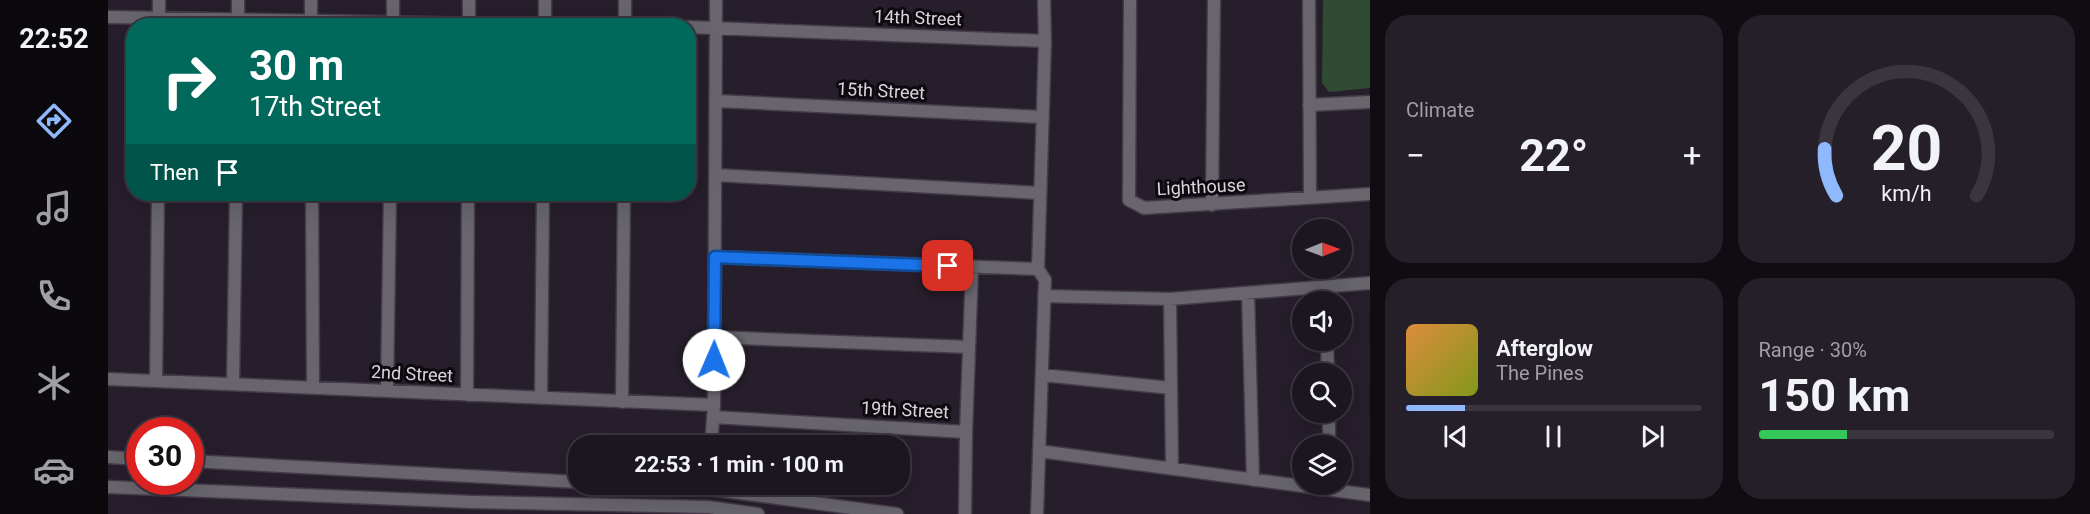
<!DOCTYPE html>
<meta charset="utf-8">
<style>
body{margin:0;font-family:Roboto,sans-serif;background:#251f29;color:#f1f3f6;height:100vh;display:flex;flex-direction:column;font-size:22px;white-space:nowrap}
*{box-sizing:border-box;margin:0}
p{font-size:20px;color:#a09fa5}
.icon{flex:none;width:33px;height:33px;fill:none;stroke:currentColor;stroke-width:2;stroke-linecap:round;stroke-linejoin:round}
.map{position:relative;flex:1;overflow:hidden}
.side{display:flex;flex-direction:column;gap:15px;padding:15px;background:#0f0c12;width:720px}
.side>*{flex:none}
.guide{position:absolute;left:18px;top:18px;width:570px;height:183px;border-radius:24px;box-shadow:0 6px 24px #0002,0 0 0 2px #3a353e;background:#00695c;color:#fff;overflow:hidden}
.needle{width:39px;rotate:89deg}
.tools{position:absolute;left:1184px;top:219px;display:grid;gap:12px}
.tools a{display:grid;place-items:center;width:60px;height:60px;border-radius:50%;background:#1c1620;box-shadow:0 6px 24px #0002,0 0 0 2px #3a353e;font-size:30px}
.speed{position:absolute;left:18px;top:417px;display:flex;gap:12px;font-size:30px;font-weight:700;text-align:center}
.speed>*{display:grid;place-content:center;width:78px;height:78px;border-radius:50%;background:#1c1620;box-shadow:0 6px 24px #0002,0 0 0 2px #3a353e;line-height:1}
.speed .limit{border:9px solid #d22;background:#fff;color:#111}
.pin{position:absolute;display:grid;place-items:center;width:51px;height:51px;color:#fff;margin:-26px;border-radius:12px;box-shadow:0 3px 9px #0006}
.me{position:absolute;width:66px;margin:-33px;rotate:1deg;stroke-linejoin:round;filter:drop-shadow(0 0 4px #0008)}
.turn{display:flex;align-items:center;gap:21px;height:126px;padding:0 24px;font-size:27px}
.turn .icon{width:78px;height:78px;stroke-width:2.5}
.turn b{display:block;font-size:42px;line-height:51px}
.then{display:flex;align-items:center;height:57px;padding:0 24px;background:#0003;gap:12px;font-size:22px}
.big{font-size:45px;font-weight:700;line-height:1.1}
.side .widget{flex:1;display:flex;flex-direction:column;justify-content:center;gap:9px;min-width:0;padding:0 21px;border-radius:24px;background:#251f29}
.side .dial{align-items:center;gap:0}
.dial svg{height:156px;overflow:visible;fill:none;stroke:#3a353e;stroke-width:7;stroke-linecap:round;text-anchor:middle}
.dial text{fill:#f1f3f6;stroke:none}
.song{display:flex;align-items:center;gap:18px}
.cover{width:72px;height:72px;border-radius:9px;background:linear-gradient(135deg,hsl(30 70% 55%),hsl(70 70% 35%))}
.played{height:6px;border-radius:3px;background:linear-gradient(90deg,#90b8fd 20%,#3a353e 20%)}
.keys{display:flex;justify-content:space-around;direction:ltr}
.heat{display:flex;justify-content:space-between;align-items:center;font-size:33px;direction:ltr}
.charge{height:9px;border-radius:4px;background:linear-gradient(90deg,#34c759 30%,#3a353e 0)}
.side .tiles{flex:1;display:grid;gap:15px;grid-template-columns:repeat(2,1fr)}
.trip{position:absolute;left:460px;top:435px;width:342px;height:60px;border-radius:24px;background:#1c1620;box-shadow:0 6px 24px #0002,0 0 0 2px #3a353e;font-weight:700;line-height:60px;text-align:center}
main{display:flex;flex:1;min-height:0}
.tab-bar{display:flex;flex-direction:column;width:108px;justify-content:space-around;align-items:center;background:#0b090d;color:#a09fa5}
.tab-bar .icon{width:42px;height:42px}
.tab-bar .active{color:#90b8fd}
.tab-bar b{font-size:27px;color:#f1f3f6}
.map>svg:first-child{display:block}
</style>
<main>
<nav class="tab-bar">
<b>22:52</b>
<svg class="icon active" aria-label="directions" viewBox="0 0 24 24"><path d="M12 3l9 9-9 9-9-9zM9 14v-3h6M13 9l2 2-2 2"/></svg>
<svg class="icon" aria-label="music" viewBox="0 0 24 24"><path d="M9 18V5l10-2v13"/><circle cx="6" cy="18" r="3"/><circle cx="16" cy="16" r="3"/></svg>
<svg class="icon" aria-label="phone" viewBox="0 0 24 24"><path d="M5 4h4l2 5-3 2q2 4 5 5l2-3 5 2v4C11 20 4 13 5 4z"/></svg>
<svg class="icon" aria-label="climate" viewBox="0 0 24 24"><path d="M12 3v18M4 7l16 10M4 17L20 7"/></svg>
<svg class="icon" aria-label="car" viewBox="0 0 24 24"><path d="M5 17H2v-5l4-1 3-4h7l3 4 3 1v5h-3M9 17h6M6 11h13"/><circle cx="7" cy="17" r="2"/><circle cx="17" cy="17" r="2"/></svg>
</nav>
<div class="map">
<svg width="1262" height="514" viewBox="0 0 1262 514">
<rect width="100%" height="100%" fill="#261e2b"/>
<path fill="#2f4b32" d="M 1215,0 L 1262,0 L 1262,88 L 1221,92 L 1214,83 Z"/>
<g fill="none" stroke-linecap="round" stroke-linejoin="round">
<defs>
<path id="street" d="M 51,0 L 51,26
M 203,0 L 203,26
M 285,0 L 285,26
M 517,0 L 517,26
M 1022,0 L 1021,200 L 1036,208 L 1262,194
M 1201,0 L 1202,198
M 0,17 L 489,26
M 130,26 L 130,0
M 361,26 L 361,0
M 437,26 L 437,0
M 580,27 L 937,41
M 609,101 L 935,117
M 1201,105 L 1262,102
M 608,175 L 932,193
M 204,194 L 205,388
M 1104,205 L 1106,0
M 607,257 L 930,269
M 930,269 L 937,41 L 936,0
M 1218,286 L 1219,302
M 1140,293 L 1145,480
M 936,296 L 1062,299 L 1262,283
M 1062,299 L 1064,468
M 606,337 L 861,347
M 1219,340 L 1220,374
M 934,375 L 1063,388
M 0,379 L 606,405
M 48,381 L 50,194
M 125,384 L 128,194
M 279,391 L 282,194
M 359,395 L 360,194
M 433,398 L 435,194
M 514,402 L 516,194
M 1221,412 L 1221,446
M 605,417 L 858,432 L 864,267
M 603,446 L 606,405 L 608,0
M 931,451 L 1262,495
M 0,457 L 32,459
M 82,461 L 471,482
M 518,484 L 601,489 L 789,514
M 0,487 L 365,502 L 600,507 L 650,514
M 857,514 L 858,432
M 929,514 L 937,280 L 930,269"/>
</defs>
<use href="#street" stroke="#433b47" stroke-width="15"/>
<use href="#street" stroke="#68656d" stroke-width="12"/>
</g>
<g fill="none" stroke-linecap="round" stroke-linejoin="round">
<defs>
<path id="route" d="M 606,360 L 607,257 L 840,266"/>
</defs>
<use href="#route" stroke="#114b97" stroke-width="15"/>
<use href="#route" stroke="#1a73e8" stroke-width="10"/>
</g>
<g text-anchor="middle" stroke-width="6" stroke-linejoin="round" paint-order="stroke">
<g font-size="18" fill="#dad4dd" stroke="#0d090f">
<text transform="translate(810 18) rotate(2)" y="6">14th Street</text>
<text transform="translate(773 91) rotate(3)" y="6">15th Street</text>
<text transform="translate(1093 187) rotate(-3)" y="6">Lighthouse</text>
<text transform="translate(304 374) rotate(3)" y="6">2nd Street</text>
<text transform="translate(797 410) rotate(3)" y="6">19th Street</text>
</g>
</g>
</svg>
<div class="tools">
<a><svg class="needle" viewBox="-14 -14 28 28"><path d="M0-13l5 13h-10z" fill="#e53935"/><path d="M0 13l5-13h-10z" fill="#a09fa5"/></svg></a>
<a><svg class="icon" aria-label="sound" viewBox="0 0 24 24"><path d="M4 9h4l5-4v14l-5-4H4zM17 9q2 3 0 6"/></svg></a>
<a><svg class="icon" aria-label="search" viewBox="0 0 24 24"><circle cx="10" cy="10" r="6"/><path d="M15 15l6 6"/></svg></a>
<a><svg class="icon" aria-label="layers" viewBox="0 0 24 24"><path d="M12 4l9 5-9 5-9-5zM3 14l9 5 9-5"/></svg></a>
</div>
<div class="speed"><div class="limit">30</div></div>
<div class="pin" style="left:840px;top:266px;background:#d93025"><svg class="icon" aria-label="arrive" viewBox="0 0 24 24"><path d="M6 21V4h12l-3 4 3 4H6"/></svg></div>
<svg class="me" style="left:606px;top:360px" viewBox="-20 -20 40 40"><circle r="19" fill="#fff"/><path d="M0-13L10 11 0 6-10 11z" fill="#1a73e8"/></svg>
<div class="trip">22:53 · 1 min · 100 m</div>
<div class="guide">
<div class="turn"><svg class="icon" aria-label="right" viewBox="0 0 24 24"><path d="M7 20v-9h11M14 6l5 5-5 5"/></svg><div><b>30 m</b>17th Street</div></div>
<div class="then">Then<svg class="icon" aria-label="arrive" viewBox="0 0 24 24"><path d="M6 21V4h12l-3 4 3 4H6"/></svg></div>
</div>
</div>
<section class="side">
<div class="tiles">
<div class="widget"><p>Climate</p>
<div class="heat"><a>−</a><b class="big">22°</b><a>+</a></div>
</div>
<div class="widget dial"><svg viewBox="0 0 100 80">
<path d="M14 69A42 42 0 1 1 86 69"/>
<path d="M14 69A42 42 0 0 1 8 45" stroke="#90b8fd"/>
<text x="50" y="56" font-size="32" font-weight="700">20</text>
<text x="50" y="72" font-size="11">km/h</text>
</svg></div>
<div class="widget">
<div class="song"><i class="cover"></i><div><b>Afterglow</b><p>The Pines</p></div></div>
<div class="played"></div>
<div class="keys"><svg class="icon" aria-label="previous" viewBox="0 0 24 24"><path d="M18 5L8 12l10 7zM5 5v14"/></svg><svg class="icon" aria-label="pause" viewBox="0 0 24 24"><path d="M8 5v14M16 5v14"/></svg><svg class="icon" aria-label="next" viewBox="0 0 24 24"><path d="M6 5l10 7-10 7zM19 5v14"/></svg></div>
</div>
<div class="widget"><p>Range · 30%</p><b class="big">150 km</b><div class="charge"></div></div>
</div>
</section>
</main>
